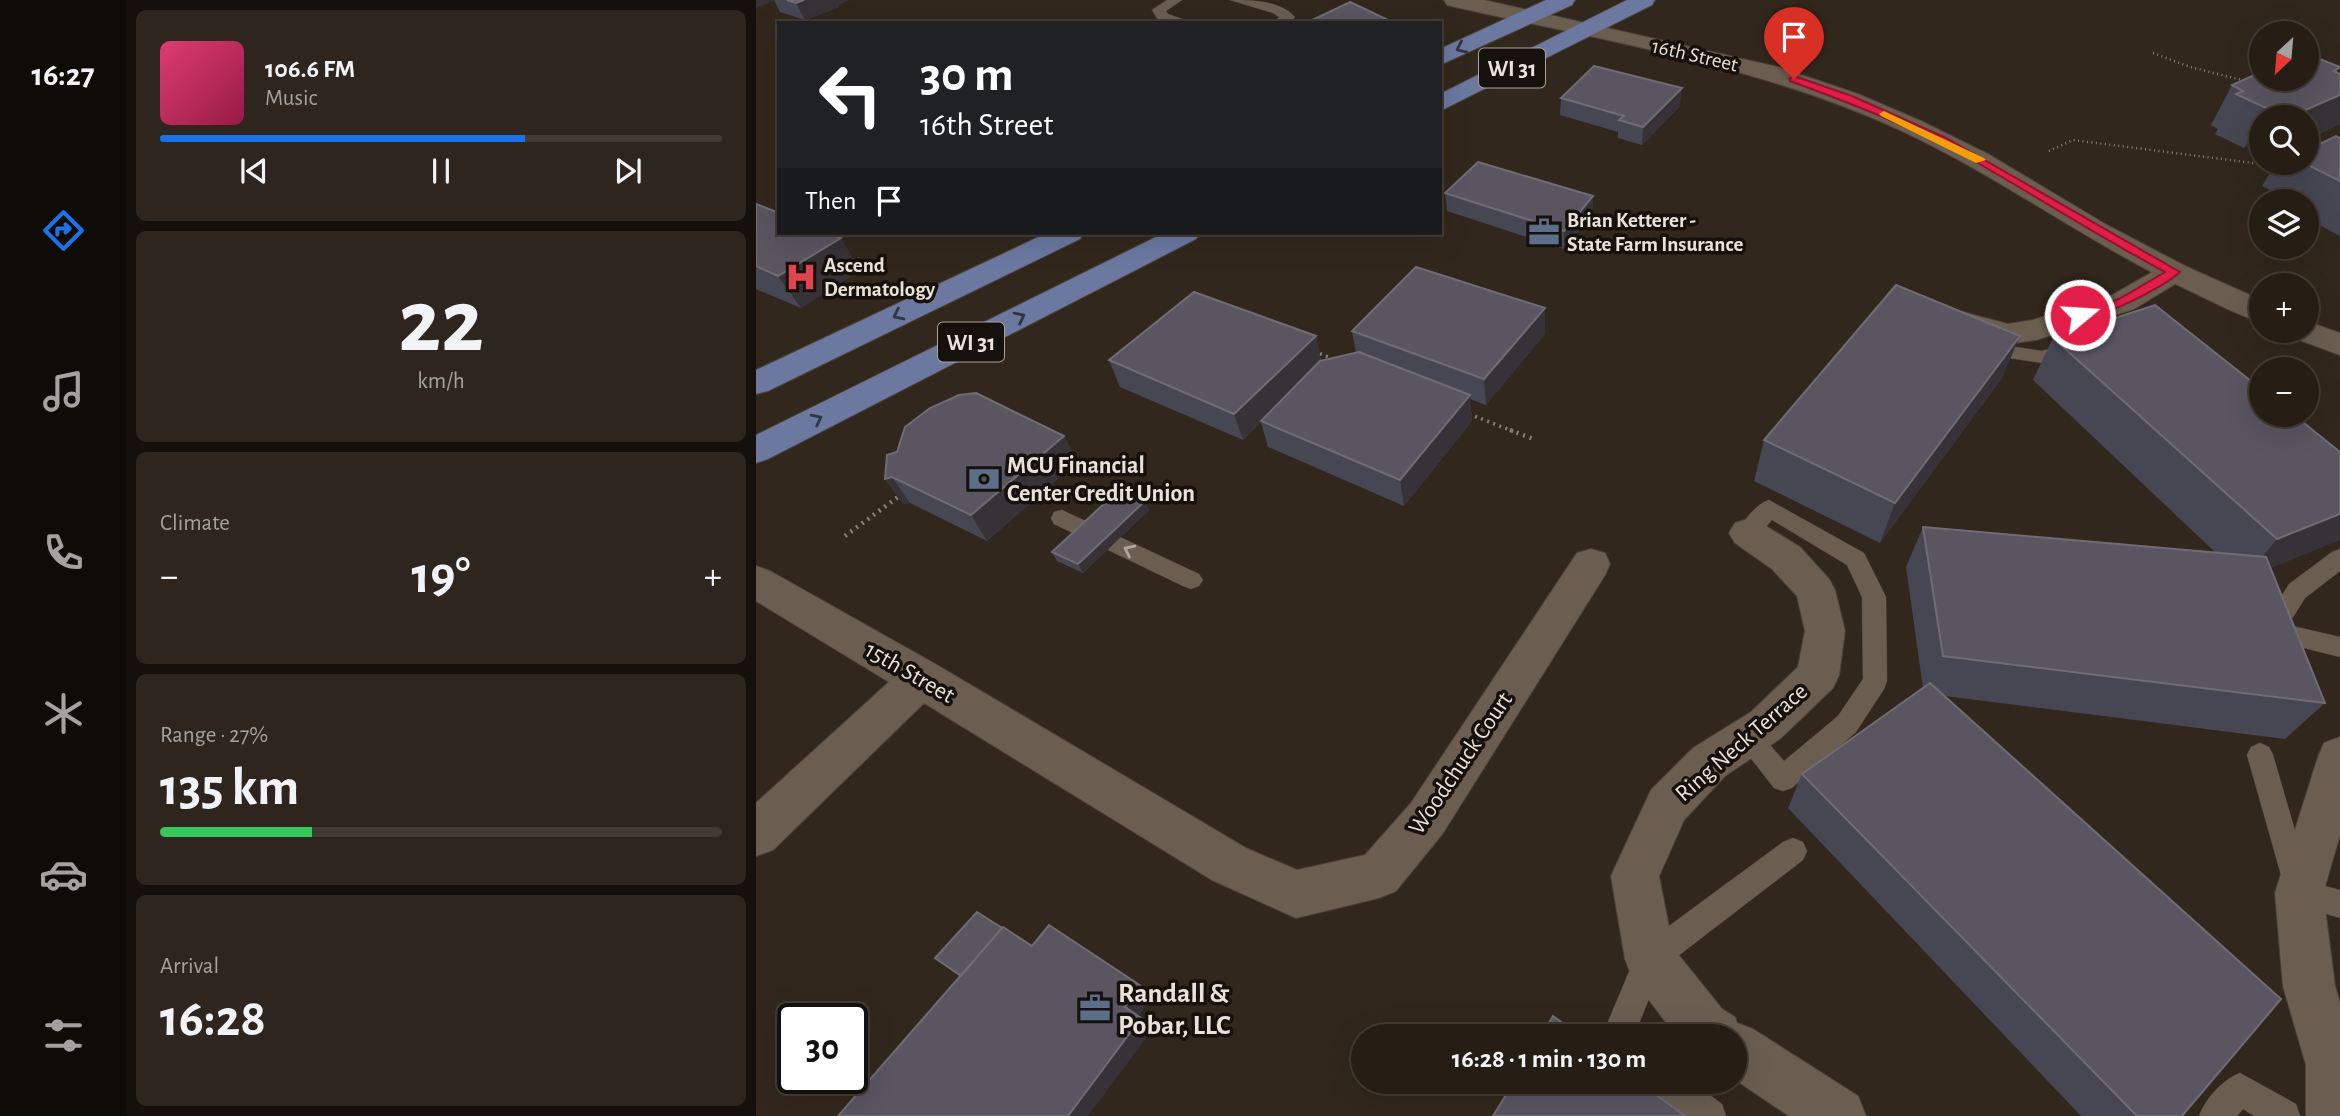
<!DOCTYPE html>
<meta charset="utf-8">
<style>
body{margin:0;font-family:"Alegreya Sans",sans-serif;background:#2e261e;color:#f1f3f6;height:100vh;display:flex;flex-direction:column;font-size:26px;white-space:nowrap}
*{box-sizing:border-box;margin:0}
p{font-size:23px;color:#a4a2a0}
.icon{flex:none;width:38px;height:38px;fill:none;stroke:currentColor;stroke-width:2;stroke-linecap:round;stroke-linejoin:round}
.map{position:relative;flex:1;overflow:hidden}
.details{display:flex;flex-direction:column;gap:10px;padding:10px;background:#15100c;width:630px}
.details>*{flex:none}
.hud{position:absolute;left:21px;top:21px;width:665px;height:214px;border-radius:0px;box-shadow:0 7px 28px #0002,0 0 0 2px #423b34;background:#202124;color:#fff;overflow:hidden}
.needle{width:46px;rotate:206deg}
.fabs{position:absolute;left:1493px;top:21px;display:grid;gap:14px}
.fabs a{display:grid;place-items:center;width:70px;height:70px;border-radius:50%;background:#261d15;box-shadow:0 7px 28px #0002,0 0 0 2px #423b34;font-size:35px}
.speed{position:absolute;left:21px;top:1003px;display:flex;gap:14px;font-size:35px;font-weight:700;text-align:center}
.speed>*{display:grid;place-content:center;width:91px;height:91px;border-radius:50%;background:#261d15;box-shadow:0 7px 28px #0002,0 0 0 2px #423b34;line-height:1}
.speed .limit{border:4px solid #111;border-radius:10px;background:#fff;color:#111}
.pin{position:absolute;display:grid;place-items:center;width:60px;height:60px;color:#fff;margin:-72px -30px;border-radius:50% 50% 50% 0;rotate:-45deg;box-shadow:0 0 7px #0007}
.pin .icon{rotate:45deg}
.me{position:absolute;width:77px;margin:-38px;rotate:72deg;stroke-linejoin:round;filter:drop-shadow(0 0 5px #0008)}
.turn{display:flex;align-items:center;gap:24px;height:147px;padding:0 28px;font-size:32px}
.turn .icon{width:91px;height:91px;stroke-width:2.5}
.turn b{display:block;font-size:49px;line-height:60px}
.then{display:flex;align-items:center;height:66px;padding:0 28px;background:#0003;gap:14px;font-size:26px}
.big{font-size:52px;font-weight:700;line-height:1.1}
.details .widget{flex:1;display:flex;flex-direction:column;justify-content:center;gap:10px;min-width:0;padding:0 24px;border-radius:10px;background:#2e261e}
.details .dial{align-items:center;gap:0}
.dial b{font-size:91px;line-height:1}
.song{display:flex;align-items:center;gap:21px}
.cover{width:84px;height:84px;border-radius:10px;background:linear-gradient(135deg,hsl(340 70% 55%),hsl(340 70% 35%))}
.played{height:7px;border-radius:4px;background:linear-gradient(90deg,#1a73e8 65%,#423b34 65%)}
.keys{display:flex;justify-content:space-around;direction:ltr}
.heat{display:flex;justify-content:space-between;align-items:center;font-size:38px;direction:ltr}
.charge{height:10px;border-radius:5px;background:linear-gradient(90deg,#34c759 27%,#423b34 0)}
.trip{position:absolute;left:595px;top:1024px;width:396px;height:70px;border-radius:35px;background:#261d15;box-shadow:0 7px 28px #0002,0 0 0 2px #423b34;font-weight:700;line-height:70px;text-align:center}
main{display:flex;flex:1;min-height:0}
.tabs{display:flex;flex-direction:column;width:126px;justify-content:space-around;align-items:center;background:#0f0c08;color:#a4a2a0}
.tabs .icon{width:49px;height:49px}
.tabs .on{color:#1a73e8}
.tabs b{font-size:32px;color:#f1f3f6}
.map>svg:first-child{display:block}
</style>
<main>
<nav class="tabs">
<b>16:27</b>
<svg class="icon on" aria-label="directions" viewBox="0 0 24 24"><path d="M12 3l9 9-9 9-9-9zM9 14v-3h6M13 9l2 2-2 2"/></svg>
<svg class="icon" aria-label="music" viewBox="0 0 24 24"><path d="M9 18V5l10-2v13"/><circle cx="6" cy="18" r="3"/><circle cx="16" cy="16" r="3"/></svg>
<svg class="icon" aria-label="phone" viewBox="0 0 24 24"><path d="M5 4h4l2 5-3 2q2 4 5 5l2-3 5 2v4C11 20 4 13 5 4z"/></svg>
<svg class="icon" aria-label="climate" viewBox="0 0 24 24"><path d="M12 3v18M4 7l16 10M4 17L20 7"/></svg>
<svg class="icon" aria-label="car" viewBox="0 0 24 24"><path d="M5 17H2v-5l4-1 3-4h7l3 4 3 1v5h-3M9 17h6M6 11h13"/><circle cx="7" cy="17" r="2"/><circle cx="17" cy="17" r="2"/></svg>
<svg class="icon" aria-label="filters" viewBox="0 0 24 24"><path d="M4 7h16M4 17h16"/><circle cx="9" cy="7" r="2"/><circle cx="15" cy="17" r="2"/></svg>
</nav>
<section class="details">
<div class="widget">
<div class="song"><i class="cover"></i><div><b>106.6 FM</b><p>Music</p></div></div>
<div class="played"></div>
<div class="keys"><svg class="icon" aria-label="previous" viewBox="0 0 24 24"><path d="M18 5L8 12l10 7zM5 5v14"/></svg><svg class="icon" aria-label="pause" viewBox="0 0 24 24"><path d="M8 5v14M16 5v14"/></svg><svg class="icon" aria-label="next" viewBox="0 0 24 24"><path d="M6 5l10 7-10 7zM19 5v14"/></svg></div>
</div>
<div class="widget dial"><b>22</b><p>km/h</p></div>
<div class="widget"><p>Climate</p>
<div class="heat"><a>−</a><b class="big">19°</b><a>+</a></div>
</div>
<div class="widget"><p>Range · 27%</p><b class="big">135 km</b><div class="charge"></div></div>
<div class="widget"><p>Arrival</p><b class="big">16:28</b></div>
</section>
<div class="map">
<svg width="1584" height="1116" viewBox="0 0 1584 1116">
<rect width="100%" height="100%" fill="#32271c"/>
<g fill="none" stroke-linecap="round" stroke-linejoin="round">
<defs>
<path id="lane" d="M 411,0 L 426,0 L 410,11 L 412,14 L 437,23 L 402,20 L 396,10 Z
M 474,0 C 495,0 523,0 539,17 L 533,23 L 518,23 L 523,17 L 517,13 Z
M 1324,309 L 1331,311 L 1354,336 L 1356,340 L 1354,344 L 1286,363 L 1226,354 L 1219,352 L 1216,348 L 1219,344 L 1226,342 L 1286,351 L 1334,337 L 1315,315 Z
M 1013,500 L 1108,553 L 1130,597 L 1131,681 L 1128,689 L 1100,732 L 1036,788 L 1027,791 L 1018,788 L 979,738 L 983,730 L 992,727 L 1001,730 L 1028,761 L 1082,716 L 1107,679 L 1106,597 L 1091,565 L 1016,520 C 1006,531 1000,544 984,539 L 981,533 C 987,521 1000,504 1013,500 Z
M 306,510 L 443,574 L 447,580 L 443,586 L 435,589 L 427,586 L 298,524 L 295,518 L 298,512 Z
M 1584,549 L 1584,571 L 1549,598 L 1532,625 L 1584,637 L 1584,657 L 1508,638 L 1504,631 L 1533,584 L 1576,552 Z
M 1504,743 L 1513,747 L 1517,755 L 1554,882 L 1584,890 L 1584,918 L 1533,903 L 1491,755 L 1495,747 Z
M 1037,838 L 1047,842 L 1051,851 L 1047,860 L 905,969 L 878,1036 L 846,1036 L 883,948 L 1027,842 Z
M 1484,1073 L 1540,1104 L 1544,1116 L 1498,1116 L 1487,1109 L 1481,1116 L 1443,1116 C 1450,1098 1466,1080 1484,1073 Z
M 895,1082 L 936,1082 L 966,1104 L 970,1116 L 928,1116 L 900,1093 Z"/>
<path id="street" d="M 1418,263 L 1429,266 L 1433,272 L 1429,278 L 1378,309 L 1280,340 L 1252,344 L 1196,329 L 1191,322 L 1196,315 L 1207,312 L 1252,324 L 1277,320 L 1356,295 L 1407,266 Z
M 992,519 L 1005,523 L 1044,547 L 1073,579 L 1079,590 L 1089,631 L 1083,675 L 1077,688 L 1025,738 L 969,776 L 928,820 L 903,876 L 917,948 L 966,1009 L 979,1017 L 981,1023 L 997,1029 L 1102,1096 L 1110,1116 L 1033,1116 L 978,1079 L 978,1036 L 920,1036 L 876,977 L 869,959 L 855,876 L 895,790 L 937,748 L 995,712 L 1042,667 L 1049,631 L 1041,596 L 1016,569 L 979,543 L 973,533 L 979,523 Z
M 835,549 L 849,553 L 854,564 L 849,575 L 687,833 L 640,891 L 623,898 L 540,918 L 456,880 L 168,703 L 17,850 L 0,856 L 0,803 L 133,682 L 0,601 L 0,566 L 14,571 L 181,665 L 490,848 L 541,870 L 609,855 L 655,803 L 821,553 Z
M 1584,737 L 1584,835 L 1567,893 L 1579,986 L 1584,1003 L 1584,1116 L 1550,1116 L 1550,1065 L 1527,986 L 1519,893 L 1562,757 L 1568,743 Z"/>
<path id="secondary" d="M 688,0 L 728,0 L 1022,67 L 1102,94 L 1165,121 L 1232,154 L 1349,224 L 1429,266 L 1505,300 L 1505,322 C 1480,315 1456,301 1432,290 C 1333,244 1245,177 1146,131 C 1006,66 849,41 699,7 L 691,5 Z
M 1550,321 L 1584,333 L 1584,355 L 1538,338 L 1533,331 L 1550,331 Z"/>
<path id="primary" d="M 790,0 L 819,0 L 816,5 L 684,65 L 684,49 Z
M 871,0 L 899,0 L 896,5 L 684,111 L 684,94 Z
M 291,233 L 328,233 L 324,239 L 12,391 L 0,394 L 0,370 Z
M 408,233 L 444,233 L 440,239 L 12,459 L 0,463 L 0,435 Z"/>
</defs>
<use href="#lane" stroke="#4c4239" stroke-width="1"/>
<use href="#street" stroke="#4c4239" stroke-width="2"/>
<use href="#secondary" stroke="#4c4239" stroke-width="2"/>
<use href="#primary" stroke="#4c4239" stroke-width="2"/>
<path stroke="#898077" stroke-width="2.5" stroke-dasharray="1 3.5" stroke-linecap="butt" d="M 1397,53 L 1434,67 L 1490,81
M 1293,151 L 1317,140 L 1521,166"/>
<path stroke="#898077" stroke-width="3.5" stroke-dasharray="2 4.5" stroke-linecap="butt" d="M 558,351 L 579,360
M 713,414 L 759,432"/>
<path stroke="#898077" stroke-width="4.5" stroke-dasharray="2 5" stroke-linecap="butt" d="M 754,430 L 780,440
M 89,536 L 142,497 L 142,494"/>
<use href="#lane" fill="#6b5e51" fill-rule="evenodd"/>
<use href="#street" fill="#6b5e51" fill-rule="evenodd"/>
<use href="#secondary" fill="#6b5e51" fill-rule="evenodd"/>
<use href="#primary" fill="#6b78a0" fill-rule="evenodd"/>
</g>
<path fill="#474653" d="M 0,0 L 93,0 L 82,5 L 83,7 L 49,20 L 24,12 L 18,0 L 0,8 Z
M 1581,72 L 1584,74 L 1584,124 L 1554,138 L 1566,143 L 1584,138 L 1584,236 L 1550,218 L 1550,201 L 1519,201 L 1510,197 L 1514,190 L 1506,186 L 1520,163 L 1550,163 L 1550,117 L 1505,117 L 1505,149 L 1496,144 L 1488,148 L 1459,134 L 1462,129 L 1455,125 L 1476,85 Z
M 805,98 L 924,106 L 886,145 L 862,138 L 862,132 L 804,115 Z
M 689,193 L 837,196 L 836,214 L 808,249 L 691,211 Z
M 0,204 L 104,270 L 45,308 L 0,289 Z
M 789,308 L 789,334 L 730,405 L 714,399 L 716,421 L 648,506 L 512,447 L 505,422 L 487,440 L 364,387 L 353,360 L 560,336 L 565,361 L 600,353 L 596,331 Z
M 1297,338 L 1584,452 L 1515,568 L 1569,703 L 1529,739 L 1189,696 L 1426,1116 L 1325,1116 L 1032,808 L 1046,774 L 1167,688 L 1150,567 L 1167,527 L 1460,553 L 1277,380 Z
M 1246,378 L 1124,543 L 998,481 L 1008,440 Z
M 308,436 L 321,462 L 231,541 L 154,503 L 147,504 L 129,479 Z
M 389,501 L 393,510 L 327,573 L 301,561 L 296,552 Z"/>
<path fill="#373237" d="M 0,0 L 18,0 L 0,8 Z
M 48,0 L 93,0 L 82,5 L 83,7 L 49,20 L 40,3 Z
M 1584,68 L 1563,104 L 1584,95 L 1584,124 L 1550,139 L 1550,117 L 1536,117 L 1578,71 Z
M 926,88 L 924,106 L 886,145 L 887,127 Z
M 1518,105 L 1511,117 L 1505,117 L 1510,108 Z
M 1505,118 L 1505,129 L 1496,144 L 1488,148 Z
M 837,196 L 836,214 L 808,249 L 808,231 Z
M 85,238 L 104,270 L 45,308 L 22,276 Z
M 789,308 L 789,334 L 730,405 L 728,379 Z
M 560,336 L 565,363 L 487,440 L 478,414 Z
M 1264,336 L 1246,378 L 1124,543 L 1139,503 Z
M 714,395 L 716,421 L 648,506 L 644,480 Z
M 308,436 L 321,462 L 231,541 L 215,515 Z
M 136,477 L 154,503 L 147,504 L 129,479 Z
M 389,501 L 393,510 L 327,573 L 322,564 Z
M 1584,514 L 1584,540 L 1488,579 L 1521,539 Z
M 385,986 L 396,997 L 381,1018 L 369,1007 Z
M 385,1018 L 397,1029 L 332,1116 L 312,1116 Z"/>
<path fill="#595662" stroke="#6f6c74" stroke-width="2" d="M 31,0 L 48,0 L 40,3 Z
M 594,2 L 630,19 L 621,23 L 550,23 Z
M 1550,58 L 1557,61 L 1564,59 L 1584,67 L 1578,71 L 1584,74 L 1584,95 L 1538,115 L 1518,105 L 1510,108 L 1480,94 L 1487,91 L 1476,85 L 1505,72 L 1505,79 L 1550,79 Z
M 838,66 L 926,88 L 887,127 L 863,120 L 868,116 L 805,98 Z
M 1551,136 L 1566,143 L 1580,136 L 1584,138 L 1584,181 L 1548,163 L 1550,163 Z
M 722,162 L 837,196 L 808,231 L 689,193 Z
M 0,204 L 23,213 L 23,233 L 72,233 L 85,238 L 22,276 L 0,266 Z
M 660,267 L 789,308 L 728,379 L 596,331 Z
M 1140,285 L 1264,336 L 1139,503 L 1008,440 Z
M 438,292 L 560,336 L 478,414 L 353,360 Z
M 1399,305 L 1505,389 L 1505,415 L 1538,415 L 1584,452 L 1584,514 L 1521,539 L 1297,338 Z
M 603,352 L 714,395 L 644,480 L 505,421 L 564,361 Z
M 220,393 L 308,436 L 215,515 L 136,477 L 129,479 L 131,455 L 141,452 L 149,427 L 174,408 L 203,395 Z
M 364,489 L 389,501 L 322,564 L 296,552 Z
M 1167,527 L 1510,557 L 1569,703 L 1187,656 Z
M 1174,683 L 1525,999 L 1426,1116 L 1381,1116 L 1046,774 Z
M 221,912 L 246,928 L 205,976 L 179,958 Z
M 293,925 L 385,986 L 369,1007 L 385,1018 L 312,1116 L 82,1116 L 247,927 L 276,946 Z
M 797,1016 L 824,1036 L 785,1036 Z
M 758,1082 L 883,1082 L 929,1116 L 737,1116 Z"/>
<defs><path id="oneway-chevron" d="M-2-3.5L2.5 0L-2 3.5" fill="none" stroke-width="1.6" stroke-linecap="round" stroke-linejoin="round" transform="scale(1.75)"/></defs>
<g stroke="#343540">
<use href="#oneway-chevron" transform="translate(705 48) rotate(155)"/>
<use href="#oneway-chevron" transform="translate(142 315) rotate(154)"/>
<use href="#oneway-chevron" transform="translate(264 317) rotate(-27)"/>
<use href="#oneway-chevron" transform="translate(61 419) rotate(-27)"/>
</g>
<use stroke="#b0a69c" href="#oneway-chevron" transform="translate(373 550) rotate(-154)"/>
<path fill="#e11d48" stroke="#92132f" stroke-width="2" d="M 1038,76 L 1096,96 L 1190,138 L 1424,272 C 1408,287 1341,322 1319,318 L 1319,312 L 1363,299 L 1409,272 C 1344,237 1283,198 1220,162 C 1161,129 1097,104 1034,81 L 1033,79 Z"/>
<path fill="#f59e0b" d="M 1128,111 L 1228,158 L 1230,160 L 1220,163 L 1125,116 L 1123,114 Z"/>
<defs>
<symbol id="office-bare" viewBox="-9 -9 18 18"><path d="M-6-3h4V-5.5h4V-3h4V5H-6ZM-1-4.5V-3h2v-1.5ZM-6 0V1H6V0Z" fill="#5c6f8a" stroke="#16110c" stroke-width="2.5" paint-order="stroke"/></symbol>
<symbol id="hospital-bare" viewBox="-9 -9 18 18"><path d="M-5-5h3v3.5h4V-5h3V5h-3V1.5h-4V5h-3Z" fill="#e0444e" stroke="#16110c" stroke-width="2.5" paint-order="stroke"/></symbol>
<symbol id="bank-bare" viewBox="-9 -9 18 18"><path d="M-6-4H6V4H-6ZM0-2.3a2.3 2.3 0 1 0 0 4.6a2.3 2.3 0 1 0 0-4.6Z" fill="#5c6f8a" stroke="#16110c" stroke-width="2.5" paint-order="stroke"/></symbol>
</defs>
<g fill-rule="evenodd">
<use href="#office-bare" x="766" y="210" width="44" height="44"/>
<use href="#hospital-bare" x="23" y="255" width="44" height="44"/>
<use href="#bank-bare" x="206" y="457" width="44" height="44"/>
<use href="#office-bare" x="317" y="986" width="44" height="44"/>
</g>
<g text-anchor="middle" stroke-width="7" stroke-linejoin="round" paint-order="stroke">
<g font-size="21" fill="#e9e1da" stroke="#16110c">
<text transform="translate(939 55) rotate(13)" y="7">16th Street</text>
</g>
<g font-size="21" font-weight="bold" fill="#e9e1da" stroke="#16110c" text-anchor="start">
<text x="811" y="227">Brian Ketterer -<tspan x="811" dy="24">State Farm Insurance</tspan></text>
<text x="68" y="272">Ascend<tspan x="68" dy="24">Dermatology</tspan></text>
</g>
<g fill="#16110c" stroke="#aaa39c" stroke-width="2">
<rect x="723" y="48.5" width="66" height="39" rx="5"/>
<rect x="182" y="322.5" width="66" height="39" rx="5"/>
</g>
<g font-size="23" font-weight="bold" fill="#e9e1da">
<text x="756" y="76">WI 31</text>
<text x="215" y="350">WI 31</text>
</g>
<g font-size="24" font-weight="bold" fill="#e9e1da" stroke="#16110c" text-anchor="start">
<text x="251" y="473">MCU Financial<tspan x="251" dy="28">Center Credit Union</tspan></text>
</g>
<g font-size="24" fill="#e9e1da" stroke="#16110c">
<text transform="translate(154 672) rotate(30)" y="8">15th Street</text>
<text transform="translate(985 742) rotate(-41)" y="8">Ring Neck Terrace</text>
<text transform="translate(704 763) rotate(-56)" y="8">Woodchuck Court</text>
</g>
<g font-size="28" font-weight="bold" fill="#e9e1da" stroke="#16110c" text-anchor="start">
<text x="362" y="1002">Randall &amp;<tspan x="362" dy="32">Pobar, LLC</tspan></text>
</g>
</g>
</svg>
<div class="fabs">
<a><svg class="needle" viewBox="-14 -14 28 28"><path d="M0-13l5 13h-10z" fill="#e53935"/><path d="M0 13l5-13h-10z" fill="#a4a2a0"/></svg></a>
<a><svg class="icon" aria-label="search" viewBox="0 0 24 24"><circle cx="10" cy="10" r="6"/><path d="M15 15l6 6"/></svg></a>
<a><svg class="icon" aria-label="layers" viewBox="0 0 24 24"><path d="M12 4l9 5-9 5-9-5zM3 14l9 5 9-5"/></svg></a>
<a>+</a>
<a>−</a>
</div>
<div class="speed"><div class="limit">30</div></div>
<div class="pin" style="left:1038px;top:79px;background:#d93025"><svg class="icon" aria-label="arrive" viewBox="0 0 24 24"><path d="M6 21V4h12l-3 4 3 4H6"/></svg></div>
<svg class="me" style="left:1324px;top:315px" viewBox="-20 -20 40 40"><circle r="17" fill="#e11d48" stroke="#fff" stroke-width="3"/><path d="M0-11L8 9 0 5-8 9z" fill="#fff"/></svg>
<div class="trip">16:28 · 1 min · 130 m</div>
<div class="hud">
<div class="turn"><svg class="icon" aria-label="left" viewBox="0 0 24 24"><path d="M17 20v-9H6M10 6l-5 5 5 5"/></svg><div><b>30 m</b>16th Street</div></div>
<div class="then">Then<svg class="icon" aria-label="arrive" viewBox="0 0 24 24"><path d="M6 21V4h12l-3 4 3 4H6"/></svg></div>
</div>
</div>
</main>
